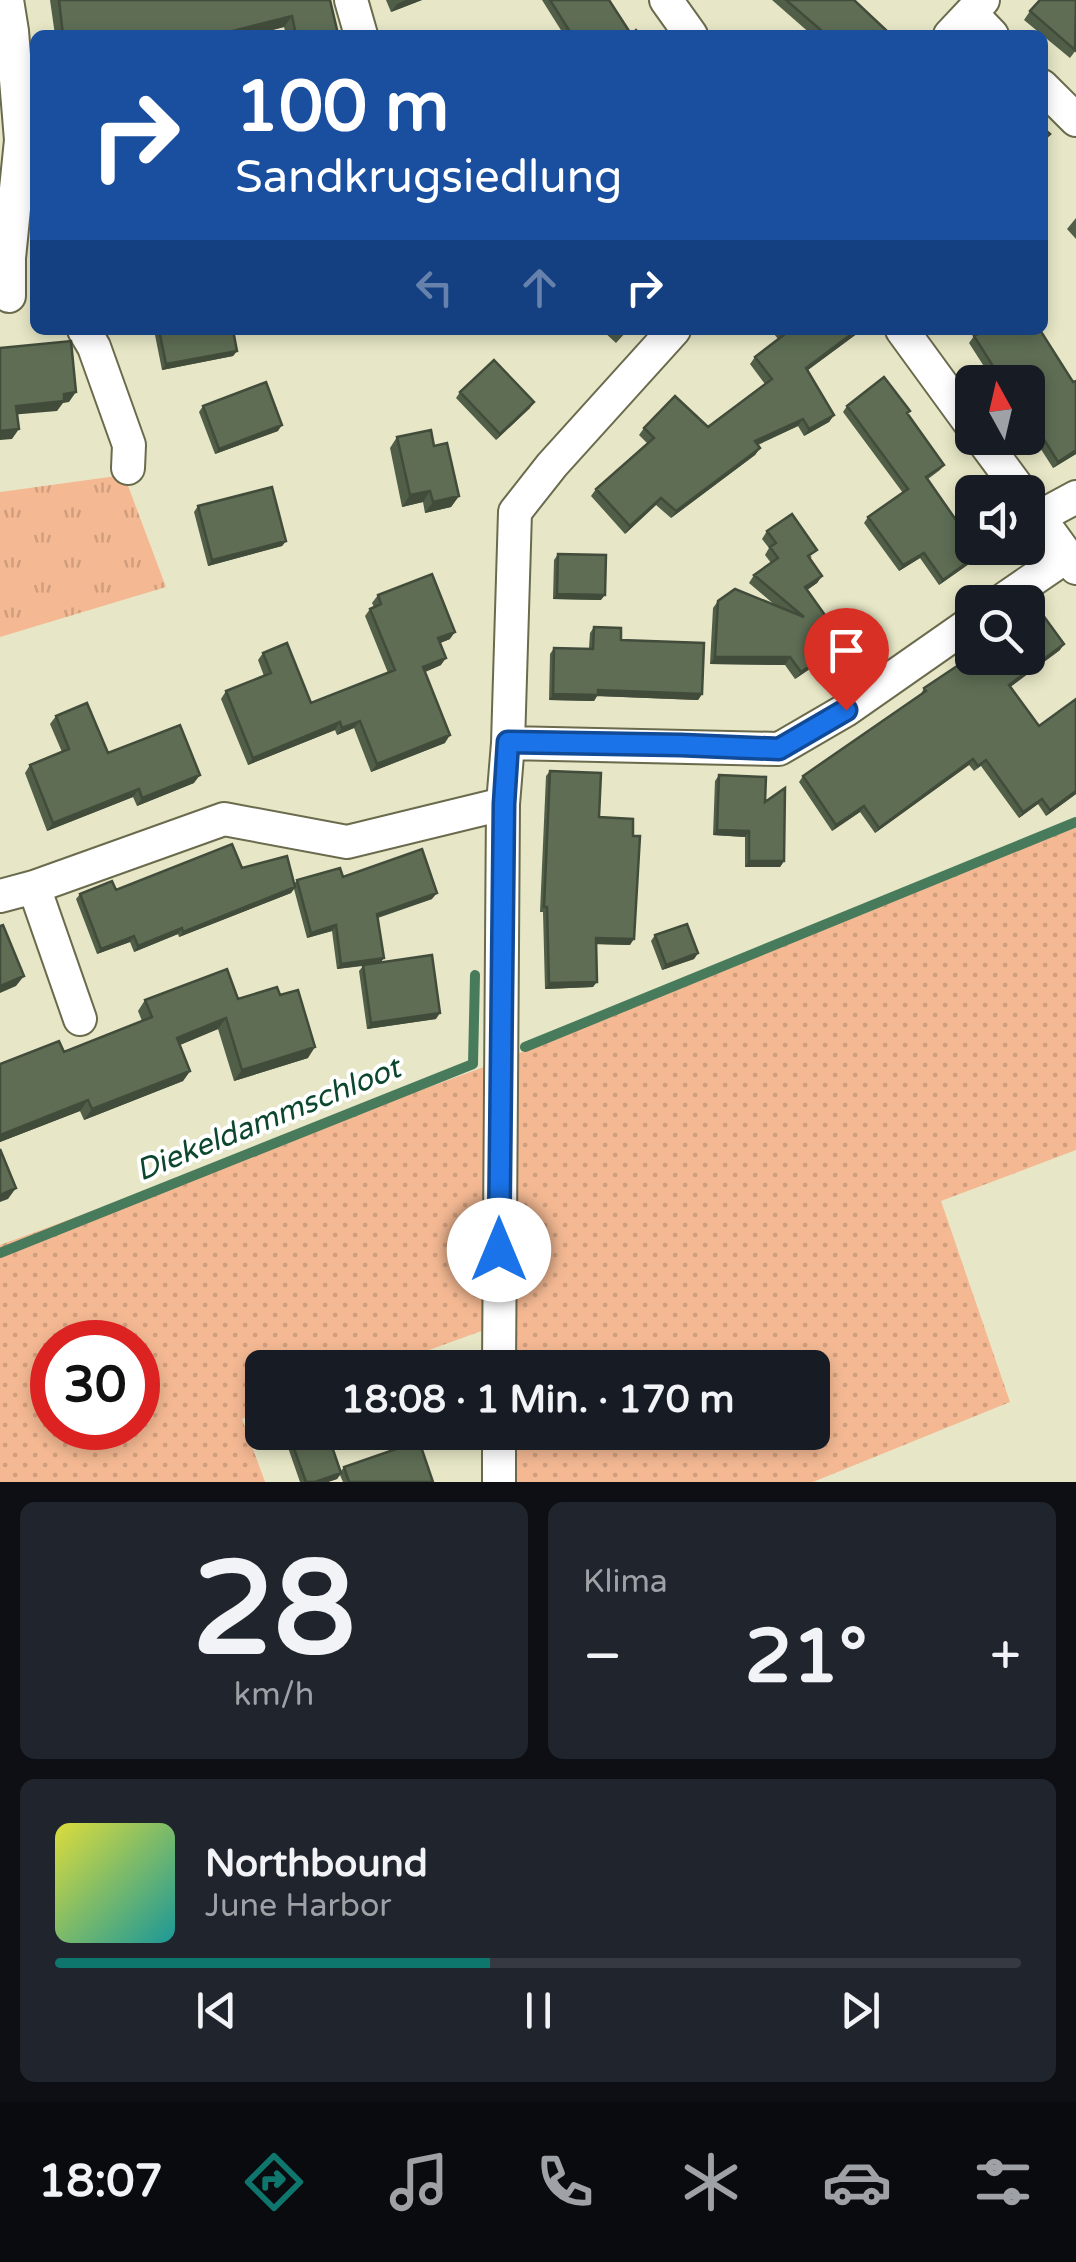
<!DOCTYPE html>
<html lang="de">
<meta charset="utf-8">
<style>
body{margin:0;font-family:"Varela Round",sans-serif;background:#20242c;color:#f1f3f6;height:100vh;display:flex;flex-direction:column;font-size:38px;white-space:nowrap}
*{box-sizing:border-box;margin:0}
p{font-size:32px;color:#9ea1a6}
.icon{flex:none;width:55px;height:55px;fill:none;stroke:currentColor;stroke-width:2;stroke-linecap:round;stroke-linejoin:round}
.map{position:relative;height:1482px;overflow:hidden}
.details{display:flex;flex-direction:column;gap:20px;padding:20px;background:#0d0f14;flex:1}
.details>*{flex:none}
.banner{position:absolute;left:30px;top:30px;width:1018px;height:305px;border-radius:15px;box-shadow:0 5px 15px #0003;background:#1a4fa0;color:#fff;overflow:hidden}
.needle{width:65px;rotate:352deg}
.fabs{position:absolute;left:955px;top:365px;display:grid;gap:20px}
.fabs a{display:grid;place-items:center;width:90px;height:90px;border-radius:15px;background:#171b24;box-shadow:0 5px 15px #0003;font-size:50px}
.speed{position:absolute;left:30px;top:1320px;display:flex;gap:20px;font-size:50px;font-weight:700;text-align:center}
.speed>*{display:grid;place-content:center;width:130px;height:130px;border-radius:50%;background:#171b24;box-shadow:0 5px 15px #0003;line-height:1}
.speed .limit{border:15px solid #d22;background:#fff;color:#111}
.pin{position:absolute;display:grid;place-items:center;width:85px;height:85px;color:#fff;margin:-102px -42px;border-radius:50% 50% 50% 0;rotate:-45deg;box-shadow:0 0 10px #0007}
.pin .icon{rotate:45deg}
.me{position:absolute;width:110px;margin:-55px;rotate:0deg;stroke-linejoin:round;filter:drop-shadow(0 0 8px #0008)}
.turn{display:flex;align-items:center;gap:35px;height:210px;padding:0 40px;font-size:45px}
.turn .icon{width:130px;height:130px;stroke-width:2.5}
.turn b{display:block;font-size:70px;line-height:85px}
.lanes{display:flex;align-items:center;height:95px;padding:0 40px;background:#0003;justify-content:center;gap:50px;direction:ltr}
.lanes .off{opacity:.35}
.big{font-size:75px;font-weight:700;line-height:1.1}
.details .widget{flex:1;display:flex;flex-direction:column;justify-content:center;gap:15px;min-width:0;padding:0 35px;border-radius:15px;background:#20242c}
.details .dial{align-items:center;gap:0}
.dial b{font-size:130px;line-height:1}
.song{display:flex;align-items:center;gap:30px}
.cover{width:120px;height:120px;border-radius:15px;background:linear-gradient(135deg,hsl(60 70% 55%),hsl(180 70% 35%))}
.played{height:10px;border-radius:5px;background:linear-gradient(90deg,#0f766e 45%,#363941 45%)}
.keys{display:flex;justify-content:space-around;direction:ltr}
.heat{display:flex;justify-content:space-between;align-items:center;font-size:55px;direction:ltr}
.details .tiles{flex:1;display:grid;gap:20px;grid-template-columns:1fr 1fr}
.widget:last-child{grid-column:span 2}
.trip{position:absolute;left:245px;top:1350px;width:585px;height:100px;border-radius:15px;background:#171b24;box-shadow:0 5px 15px #0003;font-weight:700;line-height:100px;text-align:center}
.tab-bar{display:flex;height:160px;justify-content:space-around;align-items:center;background:#090b0e;color:#9ea1a6}
.tab-bar .icon{width:70px;height:70px}
.tab-bar .on{color:#0f766e}
.tab-bar b{font-size:45px;color:#f1f3f6}
.map>svg:first-child{display:block}
</style>
<div class="map">
<svg width="1076" height="1482" viewBox="0 0 1076 1482">
<defs>
<pattern id="grass-dots" width="8" height="8" patternUnits="userSpaceOnUse" patternTransform="scale(2.5)"><rect width="8" height="8" fill="#f4b993"/><path d="M2 2h.1M6 6h.1" fill="none" stroke="#d09e7d" stroke-width="1.8" stroke-linecap="round"/></pattern>
<pattern id="park-tufts" width="24" height="20" patternUnits="userSpaceOnUse" patternTransform="scale(2.5)"><rect width="24" height="20" fill="#f4b993"/><path d="M3 7l-1-3M5 7V3M7 7l1-3M15 17l-1-3M17 17v-4M19 17l1-3" fill="none" stroke="#d09e7d"/></pattern>
</defs>
<rect width="100%" height="100%" fill="#e7e7c7"/>
<path fill="url(#grass-dots)" fill-rule="evenodd" d="M 1076,825 L 1076,1150 L 941,1201 L 1010,1402 L 813,1482 L 500,1482 L 500,1433 L 812,1432 L 812,1368 L 500,1367 L 498,1325 L 382,1367 L 262,1368 L 262,1411 L 242,1419 L 265,1482 L 0,1482 L 0,1245 L 500,1061 ZM 52,1342 L 138,1342 L 138,1428 L 52,1428 Z"/>
<path fill="url(#park-tufts)" d="M 124,475 L 166,587 L 0,637 L 0,492 Z"/>
<g fill="none" stroke-linecap="round" stroke-linejoin="round">
<path stroke="#487b5c" stroke-width="10" d="M 525,1047 L 1076,822
M 0,1253 L 473,1064 L 475,975"/>
<defs>
<path id="minor" d="M 7,0 L 12,31 L 21,140 L 9,258 L 9,296
M 351,0 L 361,35
M 666,0 L 691,35
M 971,13 L 992,35
M 950,35 L 983,0
M 1042,86 L 1076,120
M 84,330 L 94,347 L 129,445 L 128,468
M 902,330 L 972,426
M 981,438 L 1021,492
M 1028,502 L 1076,568
M 1039,517 L 1076,497
M 1000,602 L 1067,556
M 508,743 L 779,749 L 846,710 L 972,622
M 34,887 L 80,1019
M 0,896 L 34,887 L 224,819 L 347,842 L 503,804
M 499,1368 L 503,804 L 508,743 L 515,512 L 552,465 L 674,330
M 499,1432 L 499,1482"/>
</defs>
<use href="#minor" stroke="#6a6a4d" stroke-width="36"/>
<use href="#minor" stroke="#fff" stroke-width="32"/>
</g>
<path fill="#515e48" d="M 50,0 L 330,0 L 338,35 L 286,35 L 284,27 L 253,35 L 55,35 Z
M 386,0 L 422,0 L 391,12 Z
M 542,0 L 609,0 L 631,34 L 639,35 L 564,35 Z
M 772,0 L 854,0 L 884,35 L 812,35 Z
M 1076,0 L 1076,50 L 1070,58 L 1024,20 L 1030,11 Z
M 1076,218 L 1076,239 L 1067,229 Z
M 154,330 L 233,330 L 237,351 L 233,356 L 162,370 Z
M 602,330 L 628,330 L 616,343 Z
M 771,330 L 862,330 L 808,370 L 834,415 L 829,422 L 804,436 L 798,426 L 758,445 L 760,448 L 755,455 L 671,518 L 656,505 L 625,534 L 591,496 L 596,489 L 647,443 L 639,435 L 644,428 L 708,427 L 765,384 L 750,364 L 755,357 L 778,339 Z
M 986,330 L 1040,330 L 1073,382 L 1076,381 L 1076,454 L 1053,468 L 1028,429 L 1028,382 L 994,382 L 969,343 L 974,336 Z
M 460,392 L 530,408 L 496,440 L 456,398 Z
M 203,406 L 278,431 L 215,454 L 199,412 Z
M 847,406 L 908,414 L 944,465 L 940,470 L 928,479 L 980,553 L 976,559 L 939,585 L 920,558 L 899,571 L 864,523 L 868,517 L 903,493 L 843,412 Z
M 397,437 L 459,496 L 451,507 L 425,513 L 423,502 L 402,507 L 390,448 Z
M 198,506 L 286,541 L 282,546 L 208,566 L 194,512 Z
M 767,531 L 812,557 L 810,558 L 822,576 L 817,583 L 807,590 L 844,642 L 839,649 L 795,679 L 785,665 L 710,664 L 713,608 L 718,601 L 776,606 L 749,583 L 754,575 L 771,563 L 765,555 L 769,548 L 762,539 Z
M 558,554 L 601,600 L 553,599 L 554,560 Z
M 378,595 L 450,639 L 440,643 L 441,665 L 425,672 L 445,743 L 371,772 L 354,728 L 337,735 L 335,730 L 248,765 L 221,699 L 226,691 L 264,676 L 258,660 L 263,653 L 311,703 L 388,673 L 365,616 L 370,609 L 374,607 L 372,603 Z
M 594,627 L 621,640 L 702,694 L 698,700 L 597,696 L 594,701 L 549,700 L 550,654 L 554,648 L 589,648 L 590,633 Z
M 1060,650 L 1010,687 L 1039,726 L 1076,699 L 1076,794 L 1046,816 L 1038,804 L 1019,818 L 981,766 L 974,771 L 969,765 L 875,833 L 860,812 L 832,831 L 799,782 L 803,776 L 921,694 L 924,688 Z
M 56,716 L 108,753 L 194,783 L 137,806 L 133,797 L 47,831 L 25,773 L 30,765 L 62,752 L 50,724 Z
M 550,771 L 599,817 L 630,945 L 596,944 L 593,987 L 545,989 L 543,912 L 540,912 L 546,776 Z
M 719,775 L 784,861 L 780,867 L 745,867 L 745,837 L 713,835 L 715,781 Z
M 343,877 L 432,899 L 378,918 L 384,958 L 380,963 L 436,1019 L 367,1029 L 359,971 L 363,966 L 337,969 L 332,931 L 307,938 L 294,889 L 291,893 L 179,937 L 178,934 L 134,952 L 130,942 L 97,954 L 76,899 L 80,894 L 116,890 L 294,884 L 297,880 Z
M 655,935 L 698,953 L 694,959 L 662,970 L 651,941 Z
M 238,999 L 308,1058 L 234,1081 L 218,1029 L 180,1045 L 190,1071 L 183,1081 L 84,1120 L 80,1111 L 0,1142 L 0,1064 L 64,1052 L 142,1021 L 138,1011 L 145,1000 Z
M 286,1432 L 327,1432 L 341,1471 L 344,1467 L 433,1482 L 343,1482 L 340,1475 L 337,1479 L 328,1482 L 300,1482 L 284,1436 Z"/>
<path fill="#424c3b" d="M 406,0 L 422,0 L 391,12 L 397,4 Z
M 292,16 L 284,27 L 253,35 L 210,35 Z
M 857,330 L 862,330 L 801,375 L 806,368 Z
M 237,351 L 233,356 L 162,370 L 166,364 Z
M 76,392 L 69,402 L 63,403 L 57,411 L 10,415 L 16,406 L 64,394 Z
M 534,402 L 530,408 L 496,440 L 500,434 Z
M 834,415 L 829,422 L 804,436 L 809,429 Z
M 803,419 L 798,426 L 750,448 L 755,441 Z
M 282,425 L 278,431 L 215,454 L 219,449 Z
M 19,429 L 12,439 L 0,440 L 0,431 Z
M 760,448 L 755,455 L 671,518 L 676,511 Z
M 1076,450 L 1076,454 L 1053,468 L 1058,462 Z
M 430,491 L 423,502 L 402,507 L 410,495 Z
M 459,496 L 451,507 L 425,513 L 433,502 Z
M 661,498 L 656,505 L 625,534 L 630,526 Z
M 286,541 L 282,546 L 208,566 L 212,560 Z
M 924,553 L 920,558 L 899,571 L 903,565 Z
M 980,553 L 976,559 L 939,585 L 943,580 Z
M 822,576 L 817,583 L 800,595 L 805,587 Z
M 557,594 L 605,595 L 601,600 L 553,599 Z
M 455,632 L 450,639 L 433,646 L 438,638 Z
M 844,642 L 839,649 L 795,679 L 801,672 Z
M 1064,644 L 1060,650 L 1005,691 L 1009,685 Z
M 715,657 L 790,657 L 785,665 L 710,664 Z
M 446,658 L 441,665 L 418,675 L 423,667 Z
M 598,690 L 702,694 L 698,700 L 597,696 L 594,701 L 549,700 L 553,694 Z
M 360,721 L 354,728 L 337,735 L 342,728 Z
M 340,722 L 335,730 L 248,765 L 253,758 Z
M 450,735 L 445,743 L 371,772 L 377,764 Z
M 973,759 L 969,765 L 875,833 L 879,828 Z
M 200,775 L 194,783 L 137,806 L 142,798 Z
M 139,789 L 133,797 L 47,831 L 53,823 Z
M 1076,791 L 1076,794 L 1046,816 L 1050,810 Z
M 1042,799 L 1038,804 L 1019,818 L 1023,812 Z
M 864,806 L 860,812 L 832,831 L 836,825 Z
M 717,830 L 749,831 L 745,837 L 713,835 Z
M 749,861 L 784,861 L 780,867 L 745,867 Z
M 295,887 L 291,893 L 179,937 L 183,932 Z
M 437,893 L 432,899 L 373,919 L 377,914 Z
M 336,925 L 332,931 L 307,938 L 311,933 Z
M 182,928 L 178,934 L 134,952 L 138,946 Z
M 134,936 L 130,942 L 97,954 L 101,949 Z
M 596,938 L 634,939 L 630,945 L 592,944 Z
M 698,953 L 694,959 L 662,970 L 666,965 Z
M 384,958 L 380,963 L 337,969 L 341,964 Z
M 24,976 L 16,986 L 0,993 L 0,986 Z
M 597,982 L 593,987 L 545,989 L 549,983 Z
M 440,1013 L 436,1019 L 367,1029 L 371,1023 Z
M 226,1018 L 218,1029 L 170,1049 L 177,1038 Z
M 315,1047 L 308,1058 L 234,1081 L 242,1070 Z
M 190,1071 L 183,1081 L 84,1120 L 92,1109 Z
M 88,1100 L 80,1111 L 0,1142 L 0,1135 Z
M 16,1188 L 8,1199 L 0,1202 L 0,1195 Z
M 341,1473 L 337,1479 L 328,1482 L 315,1482 Z"/>
<path fill="#5e6d54" stroke="#424c3b" stroke-width="2.5" d="M 59,0 L 330,0 L 338,34 L 296,35 L 292,16 L 229,32 L 210,35 L 63,35 Z
M 550,0 L 609,0 L 631,34 L 636,30 L 639,35 L 572,35 Z
M 786,0 L 854,0 L 887,31 L 883,35 L 818,35 L 822,31 Z
M 1040,0 L 1076,0 L 1075,50 L 1030,11 Z
M 1042,127 L 1050,134 L 1042,141 Z
M 159,330 L 233,330 L 237,351 L 166,364 Z
M 782,330 L 857,330 L 806,368 L 834,415 L 809,429 L 803,419 L 755,441 L 760,448 L 676,511 L 661,498 L 630,526 L 596,489 L 654,438 L 644,428 L 675,396 L 708,427 L 772,379 L 755,357 L 785,334 Z
M 986,330 L 1040,330 L 1073,382 L 1076,381 L 1076,450 L 1058,462 L 1028,414 L 1028,382 L 1003,382 L 974,336 Z
M 71,341 L 76,392 L 64,394 L 64,401 L 16,406 L 19,429 L 0,431 L 0,348 Z
M 494,360 L 534,402 L 500,434 L 460,392 Z
M 884,377 L 910,411 L 907,413 L 944,465 L 926,477 L 972,543 L 972,548 L 976,548 L 980,553 L 943,580 L 924,553 L 903,565 L 868,517 L 908,489 L 847,406 Z
M 266,382 L 282,425 L 219,449 L 203,406 Z
M 431,430 L 434,446 L 447,443 L 459,496 L 433,502 L 430,491 L 410,495 L 397,437 Z
M 272,487 L 286,541 L 212,560 L 198,506 Z
M 792,514 L 817,550 L 808,556 L 822,576 L 805,587 L 844,642 L 801,672 L 790,657 L 715,657 L 718,601 L 735,589 L 804,617 L 754,575 L 778,558 L 770,547 L 776,543 L 767,531 Z
M 558,554 L 606,555 L 605,595 L 557,594 Z
M 432,574 L 455,632 L 438,638 L 446,658 L 423,667 L 450,735 L 377,764 L 360,721 L 342,728 L 340,722 L 253,758 L 226,691 L 271,673 L 263,653 L 287,643 L 311,703 L 395,670 L 370,609 L 381,604 L 378,595 Z
M 1037,607 L 1064,644 L 1009,685 L 1039,726 L 1076,699 L 1076,791 L 1050,810 L 1042,799 L 1023,812 L 986,760 L 978,766 L 973,759 L 879,828 L 864,806 L 836,825 L 803,776 L 926,691 L 924,688 L 972,656 L 972,658 L 1028,658 L 1028,614 Z
M 594,627 L 621,628 L 621,640 L 704,643 L 702,694 L 598,690 L 598,695 L 553,694 L 554,648 L 593,649 Z
M 87,703 L 108,753 L 180,725 L 200,775 L 142,798 L 139,789 L 53,823 L 30,765 L 69,749 L 56,716 Z
M 550,771 L 601,773 L 599,817 L 633,819 L 633,836 L 640,836 L 634,939 L 596,938 L 597,982 L 549,983 L 547,907 L 544,907 Z
M 719,775 L 766,777 L 765,802 L 785,788 L 784,861 L 749,861 L 749,831 L 717,830 Z
M 232,844 L 242,868 L 287,856 L 295,887 L 183,932 L 182,928 L 138,946 L 134,936 L 101,949 L 80,894 L 112,881 L 116,890 Z
M 422,849 L 437,893 L 377,914 L 384,958 L 341,964 L 336,925 L 311,933 L 297,880 L 340,868 L 343,877 Z
M 687,924 L 698,953 L 666,965 L 655,935 Z
M 3,925 L 24,976 L 0,986 L 0,926 Z
M 432,955 L 440,1013 L 371,1023 L 363,965 Z
M 227,969 L 238,999 L 277,987 L 280,995 L 298,990 L 315,1047 L 242,1070 L 226,1018 L 177,1038 L 190,1071 L 92,1109 L 88,1100 L 0,1135 L 0,1064 L 59,1041 L 64,1052 L 152,1017 L 145,1000 Z
M 0,1149 L 16,1188 L 0,1195 Z
M 288,1432 L 327,1432 L 341,1473 L 315,1482 L 306,1482 Z
M 419,1441 L 433,1482 L 349,1482 L 344,1467 Z"/>
<g fill="none" stroke-linecap="round" stroke-linejoin="round">
<defs>
<path id="route" d="M 499,1250 L 504,804 L 508,742 L 681,745 L 779,749 L 846,710"/>
</defs>
<use href="#route" stroke="#114b97" stroke-width="25"/>
<use href="#route" stroke="#1a73e8" stroke-width="18"/>
</g>
<g text-anchor="middle" stroke-width="8" stroke-linejoin="round" paint-order="stroke">
<g font-size="30" font-style="italic" fill="#0c472d" stroke="#fff">
<text transform="translate(268 1119) rotate(-22)" y="10">Diekeldammschloot</text>
</g>
</g>
</svg>
<div class="fabs">
<a><svg class="needle" viewBox="-14 -14 28 28"><path d="M0-13l5 13h-10z" fill="#e53935"/><path d="M0 13l5-13h-10z" fill="#9ea1a6"/></svg></a>
<a><svg class="icon" aria-label="sound" viewBox="0 0 24 24"><path d="M4 9h4l5-4v14l-5-4H4zM17 9q2 3 0 6"/></svg></a>
<a><svg class="icon" aria-label="search" viewBox="0 0 24 24"><circle cx="10" cy="10" r="6"/><path d="M15 15l6 6"/></svg></a>
</div>
<div class="speed"><div class="limit">30</div></div>
<div class="pin" style="left:846px;top:710px;background:#d93025"><svg class="icon" aria-label="arrive" viewBox="0 0 24 24"><path d="M6 21V4h12l-3 4 3 4H6"/></svg></div>
<svg class="me" style="left:499px;top:1250px" viewBox="-20 -20 40 40"><circle r="19" fill="#fff"/><path d="M0-13L10 11 0 6-10 11z" fill="#1a73e8"/></svg>
<div class="trip">18:08 · 1 Min. · 170 m</div>
<div class="banner">
<div class="turn"><svg class="icon" aria-label="right" viewBox="0 0 24 24"><path d="M7 20v-9h11M14 6l5 5-5 5"/></svg><div><b>100 m</b>Sandkrugsiedlung</div></div>
<div class="lanes"><svg class="icon off" aria-label="left" viewBox="0 0 24 24"><path d="M17 20v-9H6M10 6l-5 5 5 5"/></svg><svg class="icon off" aria-label="ahead" viewBox="0 0 24 24"><path d="M12 20V5M6 11l6-6 6 6"/></svg><svg class="icon" aria-label="right" viewBox="0 0 24 24"><path d="M7 20v-9h11M14 6l5 5-5 5"/></svg></div>
</div>
</div>
<section class="details">
<div class="tiles">
<div class="widget dial"><b>28</b><p>km/h</p></div>
<div class="widget"><p>Klima</p>
<div class="heat"><a>−</a><b class="big">21°</b><a>+</a></div>
</div>
<div class="widget">
<div class="song"><i class="cover"></i><div><b>Northbound</b><p>June Harbor</p></div></div>
<div class="played"></div>
<div class="keys"><svg class="icon" aria-label="previous" viewBox="0 0 24 24"><path d="M18 5L8 12l10 7zM5 5v14"/></svg><svg class="icon" aria-label="pause" viewBox="0 0 24 24"><path d="M8 5v14M16 5v14"/></svg><svg class="icon" aria-label="next" viewBox="0 0 24 24"><path d="M6 5l10 7-10 7zM19 5v14"/></svg></div>
</div>
</div>
</section>
<nav class="tab-bar">
<b>18:07</b>
<svg class="icon on" aria-label="directions" viewBox="0 0 24 24"><path d="M12 3l9 9-9 9-9-9zM9 14v-3h6M13 9l2 2-2 2"/></svg>
<svg class="icon" aria-label="music" viewBox="0 0 24 24"><path d="M9 18V5l10-2v13"/><circle cx="6" cy="18" r="3"/><circle cx="16" cy="16" r="3"/></svg>
<svg class="icon" aria-label="phone" viewBox="0 0 24 24"><path d="M5 4h4l2 5-3 2q2 4 5 5l2-3 5 2v4C11 20 4 13 5 4z"/></svg>
<svg class="icon" aria-label="climate" viewBox="0 0 24 24"><path d="M12 3v18M4 7l16 10M4 17L20 7"/></svg>
<svg class="icon" aria-label="car" viewBox="0 0 24 24"><path d="M5 17H2v-5l4-1 3-4h7l3 4 3 1v5h-3M9 17h6M6 11h13"/><circle cx="7" cy="17" r="2"/><circle cx="17" cy="17" r="2"/></svg>
<svg class="icon" aria-label="filters" viewBox="0 0 24 24"><path d="M4 7h16M4 17h16"/><circle cx="9" cy="7" r="2"/><circle cx="15" cy="17" r="2"/></svg>
</nav>
